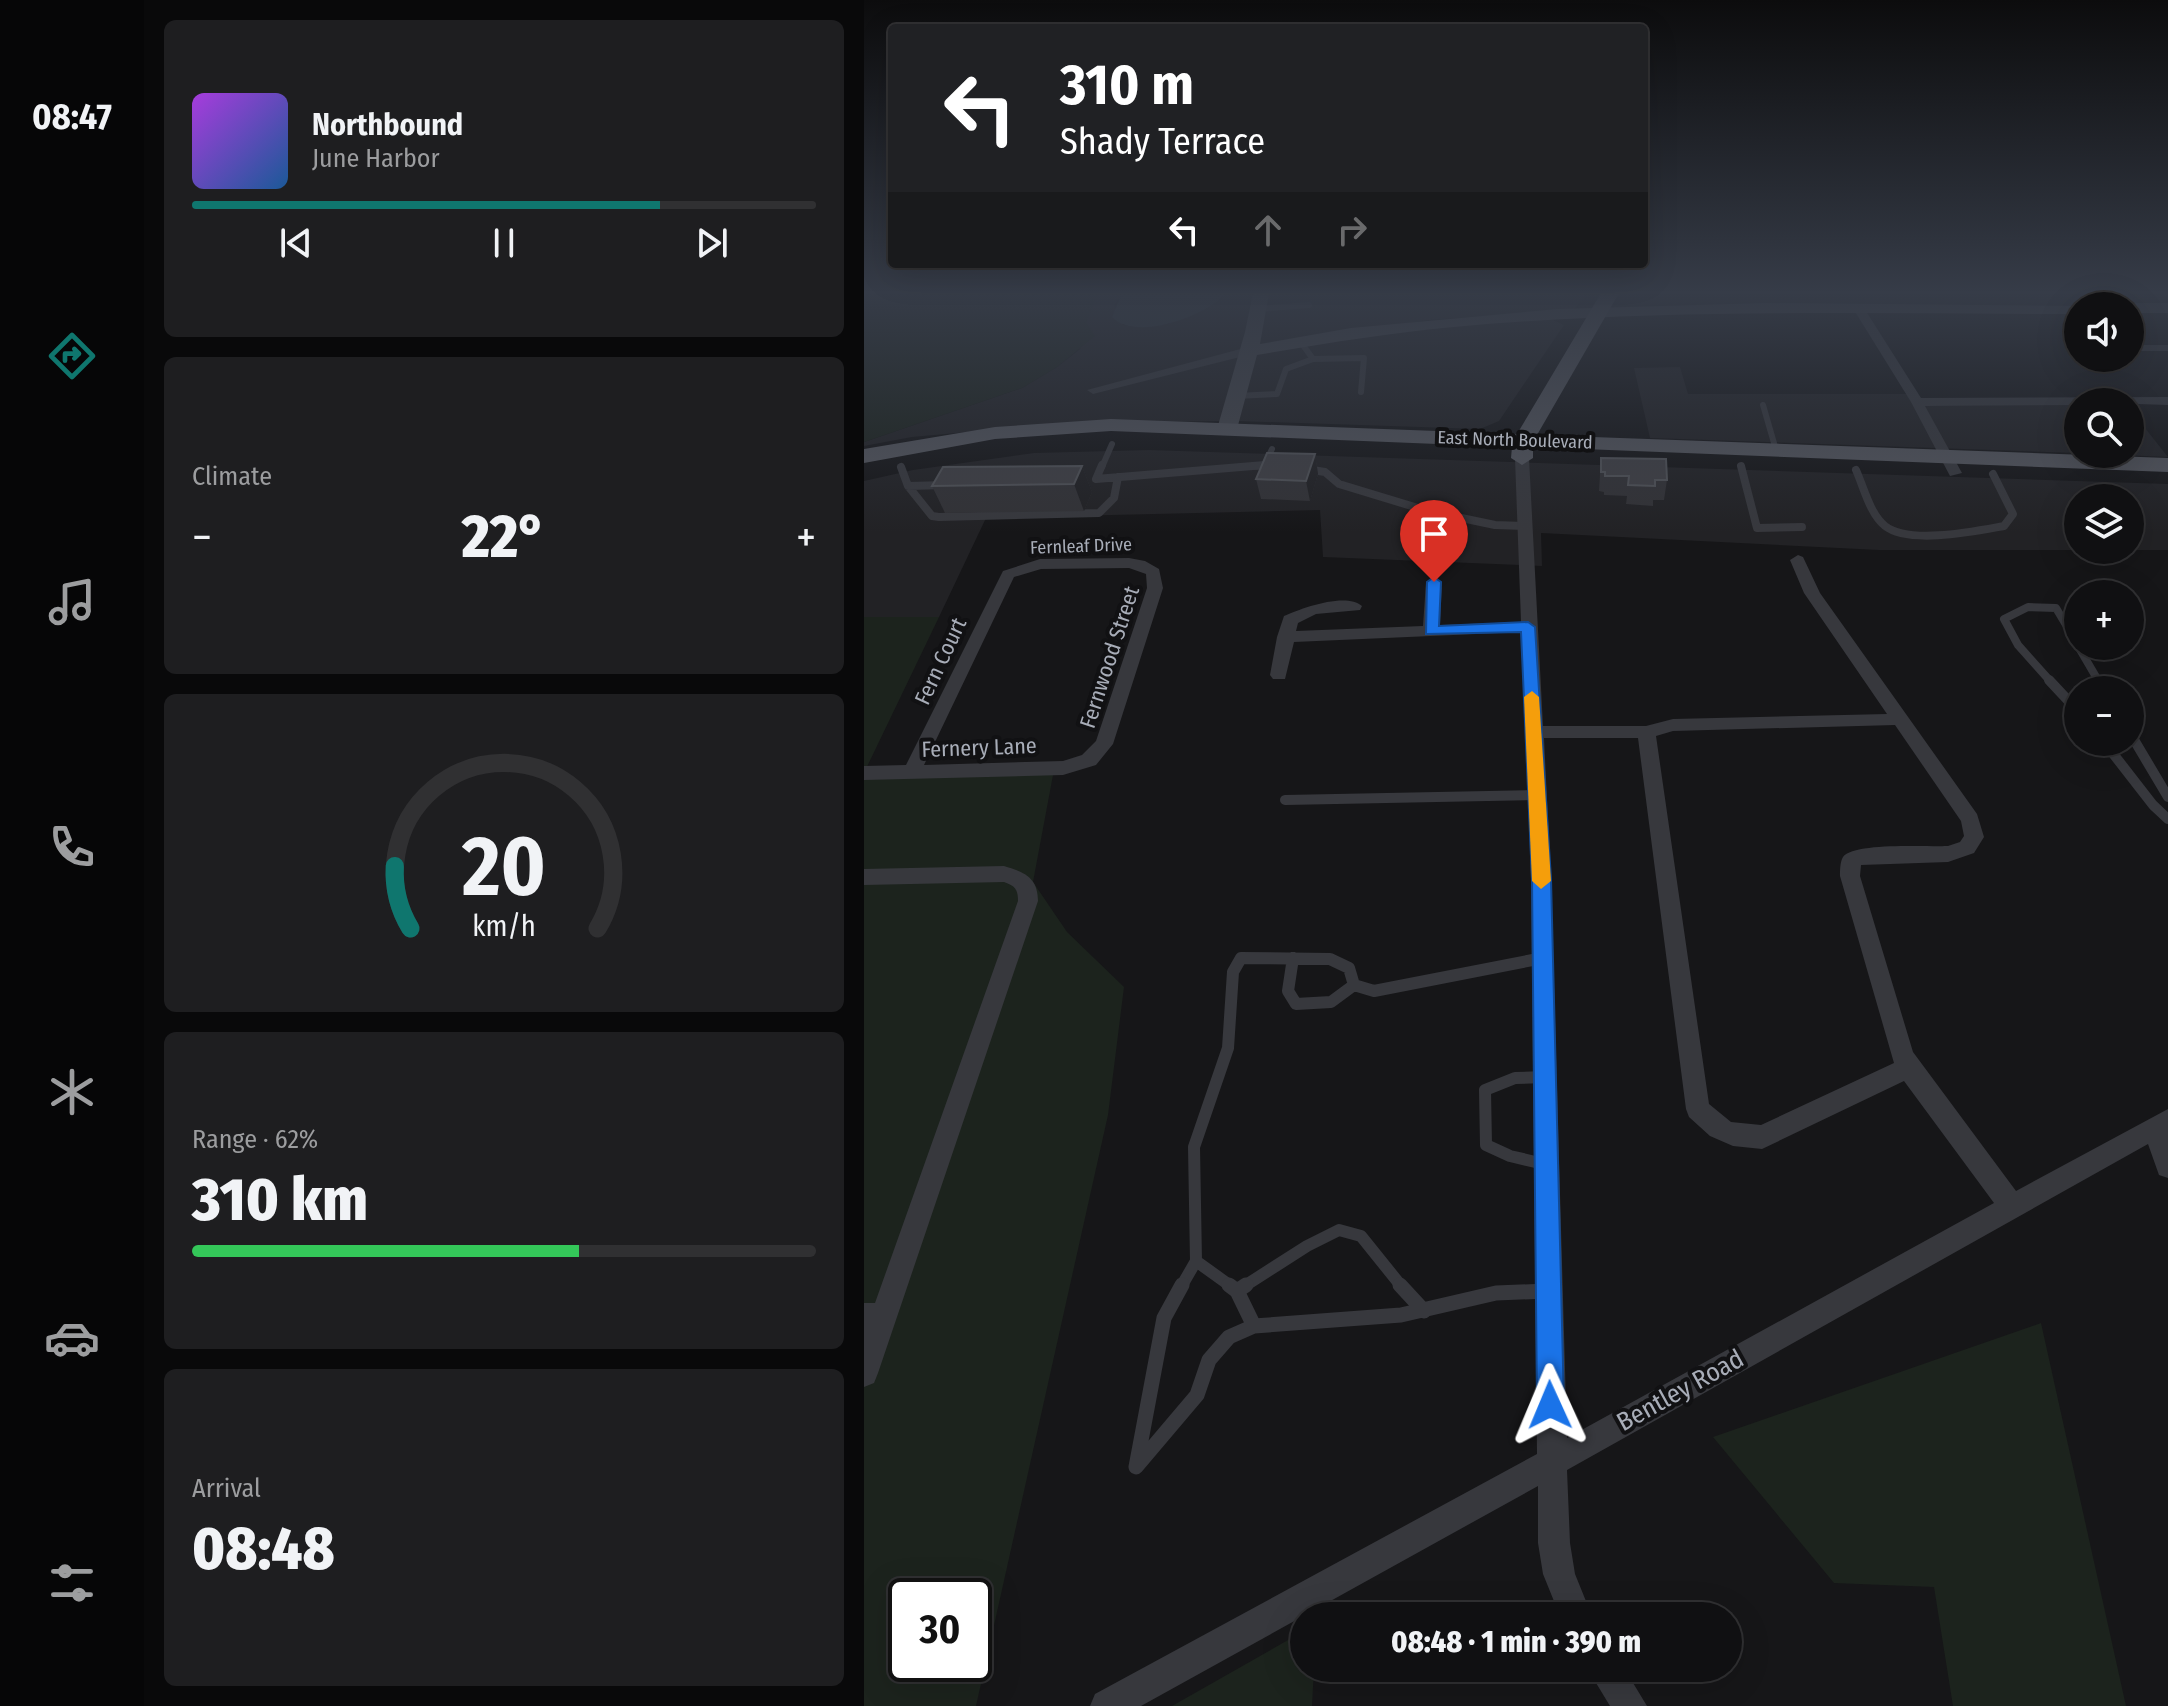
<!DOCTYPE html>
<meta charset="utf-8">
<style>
body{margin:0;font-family:"Fira Sans Condensed",sans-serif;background:#1e1e20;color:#f1f3f6;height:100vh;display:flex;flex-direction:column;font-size:30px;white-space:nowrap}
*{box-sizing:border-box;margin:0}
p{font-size:26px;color:#9c9d9f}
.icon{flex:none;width:44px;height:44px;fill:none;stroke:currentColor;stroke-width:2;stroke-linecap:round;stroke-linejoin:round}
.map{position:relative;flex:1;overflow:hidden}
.drawer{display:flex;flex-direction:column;gap:20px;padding:20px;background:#09090a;width:720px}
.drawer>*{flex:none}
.hud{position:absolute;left:24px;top:24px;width:760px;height:244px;border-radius:8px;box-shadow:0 8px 32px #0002,0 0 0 2px #303032;background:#202124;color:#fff;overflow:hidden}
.controls{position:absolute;left:1200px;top:292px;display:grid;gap:16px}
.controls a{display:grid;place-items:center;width:80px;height:80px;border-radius:50%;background:#101012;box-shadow:0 8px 32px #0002,0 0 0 2px #303032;font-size:40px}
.speed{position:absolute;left:24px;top:1578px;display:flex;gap:16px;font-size:40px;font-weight:700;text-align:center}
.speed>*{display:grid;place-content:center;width:104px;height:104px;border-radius:50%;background:#101012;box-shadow:0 8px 32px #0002,0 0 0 2px #303032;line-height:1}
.speed .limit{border:4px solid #111;border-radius:12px;background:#fff;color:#111}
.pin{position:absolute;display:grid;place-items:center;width:68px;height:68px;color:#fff;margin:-82px -34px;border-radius:50% 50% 50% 0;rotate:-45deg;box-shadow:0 0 8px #0007}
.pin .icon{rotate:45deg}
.me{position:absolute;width:88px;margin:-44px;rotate:359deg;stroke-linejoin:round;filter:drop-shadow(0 0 6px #0008)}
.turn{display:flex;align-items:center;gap:28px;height:168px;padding:0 40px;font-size:36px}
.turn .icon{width:104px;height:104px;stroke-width:2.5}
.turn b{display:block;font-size:56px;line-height:68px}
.lanes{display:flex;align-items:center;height:76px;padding:0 40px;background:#0003;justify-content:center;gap:40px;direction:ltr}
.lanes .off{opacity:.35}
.big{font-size:60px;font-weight:800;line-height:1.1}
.drawer .widget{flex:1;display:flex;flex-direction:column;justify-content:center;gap:12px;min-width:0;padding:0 28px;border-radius:12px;background:#1e1e20}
.drawer .dial{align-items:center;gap:0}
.dial svg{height:208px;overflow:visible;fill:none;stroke:#303032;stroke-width:7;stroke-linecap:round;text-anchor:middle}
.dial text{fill:#f1f3f6;stroke:none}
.song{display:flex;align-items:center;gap:24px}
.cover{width:96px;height:96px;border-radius:12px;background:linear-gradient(135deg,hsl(280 70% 55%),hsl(210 70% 35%))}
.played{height:8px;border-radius:4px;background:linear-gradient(90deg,#0f766e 75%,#303032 75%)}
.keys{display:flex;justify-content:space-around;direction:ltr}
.heat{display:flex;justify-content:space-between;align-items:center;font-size:44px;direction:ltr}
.charge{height:12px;border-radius:6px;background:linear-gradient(90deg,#34c759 62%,#303032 0)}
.trip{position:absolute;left:426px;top:1602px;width:452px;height:80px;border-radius:40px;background:#101012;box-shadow:0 8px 32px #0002,0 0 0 2px #303032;font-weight:800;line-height:80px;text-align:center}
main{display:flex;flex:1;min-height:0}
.dock{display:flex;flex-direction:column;width:144px;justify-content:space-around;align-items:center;background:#060607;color:#9c9d9f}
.dock .icon{width:56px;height:56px}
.dock .selected{color:#0f766e}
.dock b{font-size:36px;color:#f1f3f6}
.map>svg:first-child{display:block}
</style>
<main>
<nav class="dock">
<b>08:47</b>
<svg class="icon selected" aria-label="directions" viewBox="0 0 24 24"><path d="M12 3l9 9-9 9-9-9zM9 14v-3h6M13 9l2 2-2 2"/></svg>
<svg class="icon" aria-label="music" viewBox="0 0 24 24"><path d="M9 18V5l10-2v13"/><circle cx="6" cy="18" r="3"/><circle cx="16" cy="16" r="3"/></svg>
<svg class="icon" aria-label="phone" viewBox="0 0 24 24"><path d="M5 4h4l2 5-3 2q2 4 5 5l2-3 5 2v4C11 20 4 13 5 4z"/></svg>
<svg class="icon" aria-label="climate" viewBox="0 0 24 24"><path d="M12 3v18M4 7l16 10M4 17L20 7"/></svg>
<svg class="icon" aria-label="car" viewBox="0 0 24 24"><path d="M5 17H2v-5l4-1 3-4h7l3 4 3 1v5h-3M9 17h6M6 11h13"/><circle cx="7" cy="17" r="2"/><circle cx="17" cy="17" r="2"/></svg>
<svg class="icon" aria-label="filters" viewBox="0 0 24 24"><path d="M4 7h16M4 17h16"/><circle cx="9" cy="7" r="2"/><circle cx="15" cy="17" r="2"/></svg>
</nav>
<section class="drawer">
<div class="widget">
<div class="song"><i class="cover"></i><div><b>Northbound</b><p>June Harbor</p></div></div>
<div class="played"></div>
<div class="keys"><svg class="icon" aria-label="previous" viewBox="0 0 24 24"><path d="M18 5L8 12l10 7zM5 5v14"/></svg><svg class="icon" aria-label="pause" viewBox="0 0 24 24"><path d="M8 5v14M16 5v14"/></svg><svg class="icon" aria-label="next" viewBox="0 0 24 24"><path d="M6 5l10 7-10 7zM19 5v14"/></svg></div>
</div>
<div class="widget"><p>Climate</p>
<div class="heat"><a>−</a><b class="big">22°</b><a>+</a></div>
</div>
<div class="widget dial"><svg viewBox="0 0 100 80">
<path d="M14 69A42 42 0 1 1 86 69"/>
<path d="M14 69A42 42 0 0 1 8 45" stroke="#0f766e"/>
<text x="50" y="56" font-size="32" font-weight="700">20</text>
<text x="50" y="72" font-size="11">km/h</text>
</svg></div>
<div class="widget"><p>Range · 62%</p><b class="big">310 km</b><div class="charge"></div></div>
<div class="widget"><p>Arrival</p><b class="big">08:48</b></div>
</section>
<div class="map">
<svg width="1304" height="1706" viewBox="0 0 1304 1706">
<rect width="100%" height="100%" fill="#161618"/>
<path fill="#222225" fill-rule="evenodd" d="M 234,293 L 258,293 L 250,306 L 259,325 L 272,326 L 304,324 L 357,299 L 362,293 L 392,293 L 359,421 L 204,423 L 48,437 L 0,446 L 0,442 L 158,388 L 193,367 L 216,349 L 224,312 Z
M 402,293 L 722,293 L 710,310 L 565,320 L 391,347 Z
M 680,316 L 700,325 L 635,421 L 616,429 L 372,421 L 389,353 L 480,337 Z
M 816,367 L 824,394 L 1047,394 L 1054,406 L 1214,404 L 1214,453 L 786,438 L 770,368 Z
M 1266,409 L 1304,457 L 1233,454 L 1266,454 Z
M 285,450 L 1304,484 L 1304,550 L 1015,550 L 677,533 L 678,566 L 459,557 L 456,510 L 122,518 L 75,617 L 0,617 L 0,481 L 49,470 L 170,453 ZM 1214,498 L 1266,498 L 1266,550 L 1214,550 Z"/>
<path fill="#1c231d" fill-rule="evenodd" d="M 0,293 L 234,293 L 222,323 L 231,336 L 193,367 L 158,388 L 0,442 Z
M 0,617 L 75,617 L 0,773 Z
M 0,775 L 189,775 L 169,882 L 203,932 L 260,987 L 244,1115 L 112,1706 L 0,1706 ZM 42,1596 L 110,1596 L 110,1664 L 42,1664 Z
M 1177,1323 L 1262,1706 L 1089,1706 L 1070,1587 L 970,1583 L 849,1437 Z
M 440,1631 L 440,1668 L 450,1668 L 448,1706 L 308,1706 Z"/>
<path fill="#2c353c" d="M 258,293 L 362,293 C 342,316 272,342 248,317 Z"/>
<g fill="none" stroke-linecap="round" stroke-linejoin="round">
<path stroke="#37383d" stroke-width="6" d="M 394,309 L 445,305
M 1266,348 L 1304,348
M 449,359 L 500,358 L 497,392
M 372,396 L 413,394 L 422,369 L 449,359 L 436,341
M 899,405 L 912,450
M 238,467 L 248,444
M 389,467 L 400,466 L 408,449"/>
<path stroke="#37383d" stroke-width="8" d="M 238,465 L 232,479 L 401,465
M 877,466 L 893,528 L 938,527
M 37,467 L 44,486 L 82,485
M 442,469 L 461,472 L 475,484 L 564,511 L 631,525 L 660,526
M 992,470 C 1000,488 1006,514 1021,526 C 1045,545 1112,531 1140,526 L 1149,514 L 1129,474
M 44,486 L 68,516 L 75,517 L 235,513 L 250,498 L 254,477
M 1214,646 L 1235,682
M 1187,682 L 1154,645 L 1140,619 L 1164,607 L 1192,608 L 1214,645"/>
<path stroke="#37383d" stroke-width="10" d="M 1185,680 L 1214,711
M 1234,680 L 1240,690
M 1266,733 L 1304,797
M 1240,742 L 1289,805 L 1304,819
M 421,800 L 673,795"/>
<path stroke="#37383d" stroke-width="12" d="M 429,958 L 424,991 L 432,1004 L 467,1002 L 490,985
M 680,1164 L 646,1156 L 622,1145 L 621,1090 L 651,1078 L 681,1077
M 332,1261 L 368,1287
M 317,1287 L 332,1261 L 330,1147 L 364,1048 L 369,972 L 377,958 L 466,959 L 485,968 L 490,985 L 510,991 L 679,958
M 379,1287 L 443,1246 L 475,1230 L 497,1236 L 538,1287"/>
<path stroke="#37383d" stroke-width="15" d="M 318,1285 L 300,1318 L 272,1467 L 333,1395 L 345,1360 L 365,1337 L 390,1326 L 537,1315 L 632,1293 L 683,1291
M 365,1285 L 373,1291 L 390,1326
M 536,1285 L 560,1311
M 373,1291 L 382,1285"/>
<path fill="#37383d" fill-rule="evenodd" d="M 1297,293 L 1304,293 L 1304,298 Z
M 992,308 L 1000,308 L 1057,398 L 1304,397 L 1304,405 L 1214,402 L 1214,405 L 1061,406 L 1098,473 L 1086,476 L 1047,402 L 990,310 Z
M 384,347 L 390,351 L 388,354 L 229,394 L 223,390 Z
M 658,454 L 665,458 L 679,726 L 782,726 L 809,719 L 1023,714 L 940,593 L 926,560 L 934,555 L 939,557 L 956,593 L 1113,814 L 1120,837 L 1110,853 L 1084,862 L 997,865 L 996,876 L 1049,1052 L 1152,1191 L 1304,1109 L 1304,1178 L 1295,1175 L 1284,1144 L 703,1470 L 706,1543 L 711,1574 L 728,1616 L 696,1616 L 679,1574 L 674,1543 L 674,1486 L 277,1706 L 226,1706 L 231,1694 L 673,1454 L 667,879 L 658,632 L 430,642 L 421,679 L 409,679 L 406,675 L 413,637 L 420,616 C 438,608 482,592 498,606 L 496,610 L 452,614 L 434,623 L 432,631 L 559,626 L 562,582 L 570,577 L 578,582 L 576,625 L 657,622 L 651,458 ZM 1031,725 L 1097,821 L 1100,836 L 1096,842 L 1084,846 C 1064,847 989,842 979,857 C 976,862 976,870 976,876 L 1030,1063 L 897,1125 L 867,1122 L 845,1104 L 792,736 L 809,731 ZM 680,738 L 774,738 L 822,1109 L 825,1117 L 846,1136 L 869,1146 L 898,1149 L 1040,1081 L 1130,1203 L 703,1438 L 687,879 Z
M 265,558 L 281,561 L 295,569 L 299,588 L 249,744 L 232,765 L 199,775 L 0,780 L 0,766 L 42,765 L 139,571 L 176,559 ZM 265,568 L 282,574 L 283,588 L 232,741 L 218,755 L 199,761 L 60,765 L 150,577 L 177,569 Z
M 140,866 C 160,872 174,877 174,901 L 14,1373 L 10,1383 L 0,1387 L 0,1303 L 11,1303 L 154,901 C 154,889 151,886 140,882 L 0,885 L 0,869 Z
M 723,1668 L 760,1668 L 783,1706 L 746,1706 Z"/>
<path fill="#45474d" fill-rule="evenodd" d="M 389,293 L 405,293 L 396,344 L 487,328 L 694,309 L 902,303 L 1220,306 L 1214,306 L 1214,314 C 1006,314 798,308 590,327 C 524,333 458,344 393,355 L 373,429 L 363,435 L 353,429 L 381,332 Z
M 1266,303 L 1304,303 L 1304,313 L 1266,313 L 1266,306 L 1259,306 Z"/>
<path fill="#53555c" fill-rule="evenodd" d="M 737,293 L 755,293 L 673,435 L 1304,458 L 1304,472 L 669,447 L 669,458 L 658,465 L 647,458 L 648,447 L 247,431 L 131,439 L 0,463 L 0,449 L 131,427 L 247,419 L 653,434 Z"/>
</g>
<path fill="#323236" d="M 451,454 L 454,474 L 446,501 L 397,499 L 392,479 Z
M 737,458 L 803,480 L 800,500 L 789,500 L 789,506 L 762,504 L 763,496 L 740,495 L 740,492 L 735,491 Z
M 218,466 L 228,492 L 220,511 L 81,513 L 68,486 Z"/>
<path fill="#212124" d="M 451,454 L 454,474 L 446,501 L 442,481 Z
M 218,466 L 228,492 L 220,511 L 210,484 Z"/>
<path fill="#3f3f44" stroke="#4f5156" stroke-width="2" d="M 403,453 L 451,454 L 442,481 L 392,479 Z
M 737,458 L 802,459 L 803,480 L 791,480 L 791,486 L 764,485 L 765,476 L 741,476 L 741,472 L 737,472 Z
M 218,466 L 210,484 L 68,486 L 79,467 Z"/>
<linearGradient id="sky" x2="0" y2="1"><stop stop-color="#0c0c0d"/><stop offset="0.55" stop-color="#363c48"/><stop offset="1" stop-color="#363c48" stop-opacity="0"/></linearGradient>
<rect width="1304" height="532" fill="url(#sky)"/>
<path fill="#1a73e8" stroke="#114b97" stroke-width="2" d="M 570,577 L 577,582 L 575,626 L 664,622 L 671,627 L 687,879 L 700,1405 L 696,1414 L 686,1418 L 677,1414 L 673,1405 L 668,879 L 657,632 L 562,634 L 563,582 Z"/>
<path fill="#f59e0b" d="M 668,691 L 675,697 L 687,881 L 677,889 L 668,881 L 660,697 Z"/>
<g text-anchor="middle" stroke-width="8" stroke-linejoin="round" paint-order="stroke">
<g font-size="18" fill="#a8adb8" stroke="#111113">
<text transform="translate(651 440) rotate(2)" y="6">East North Boulevard</text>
<text transform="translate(217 546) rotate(-2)" y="6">Fernleaf Drive</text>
</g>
<g font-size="22" fill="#a8adb8" stroke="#111113">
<text transform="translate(245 657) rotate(-72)" y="8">Fernwood Street</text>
<text transform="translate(76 661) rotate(-65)" y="8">Fern Court</text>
<text transform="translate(115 747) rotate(-2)" y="8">Fernery Lane</text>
</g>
<g font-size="26" fill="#a8adb8" stroke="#111113">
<text transform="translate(816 1390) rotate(-29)" y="9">Bentley Road</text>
</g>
</g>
</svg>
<div class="controls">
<a><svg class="icon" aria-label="sound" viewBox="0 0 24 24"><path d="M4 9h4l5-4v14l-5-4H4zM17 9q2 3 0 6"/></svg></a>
<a><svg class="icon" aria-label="search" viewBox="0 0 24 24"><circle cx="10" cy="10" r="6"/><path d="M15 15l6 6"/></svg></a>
<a><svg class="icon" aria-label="layers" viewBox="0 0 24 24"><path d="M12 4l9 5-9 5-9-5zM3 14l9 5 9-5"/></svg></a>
<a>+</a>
<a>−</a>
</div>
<div class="speed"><div class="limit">30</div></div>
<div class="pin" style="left:570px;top:582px;background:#d93025"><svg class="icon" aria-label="arrive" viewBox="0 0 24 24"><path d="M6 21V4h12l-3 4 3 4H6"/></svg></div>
<svg class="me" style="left:686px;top:1405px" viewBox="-20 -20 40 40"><path d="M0-17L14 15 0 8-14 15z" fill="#1a73e8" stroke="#fff" stroke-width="4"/></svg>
<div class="trip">08:48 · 1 min · 390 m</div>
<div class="hud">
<div class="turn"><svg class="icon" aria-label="left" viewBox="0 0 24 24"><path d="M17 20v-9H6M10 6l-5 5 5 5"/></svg><div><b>310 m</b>Shady Terrace</div></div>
<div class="lanes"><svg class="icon" aria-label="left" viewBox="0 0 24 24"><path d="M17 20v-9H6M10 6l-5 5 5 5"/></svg><svg class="icon off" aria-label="ahead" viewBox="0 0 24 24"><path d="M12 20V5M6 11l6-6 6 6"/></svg><svg class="icon off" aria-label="right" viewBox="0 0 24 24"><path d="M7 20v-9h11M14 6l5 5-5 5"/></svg></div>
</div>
</div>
</main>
